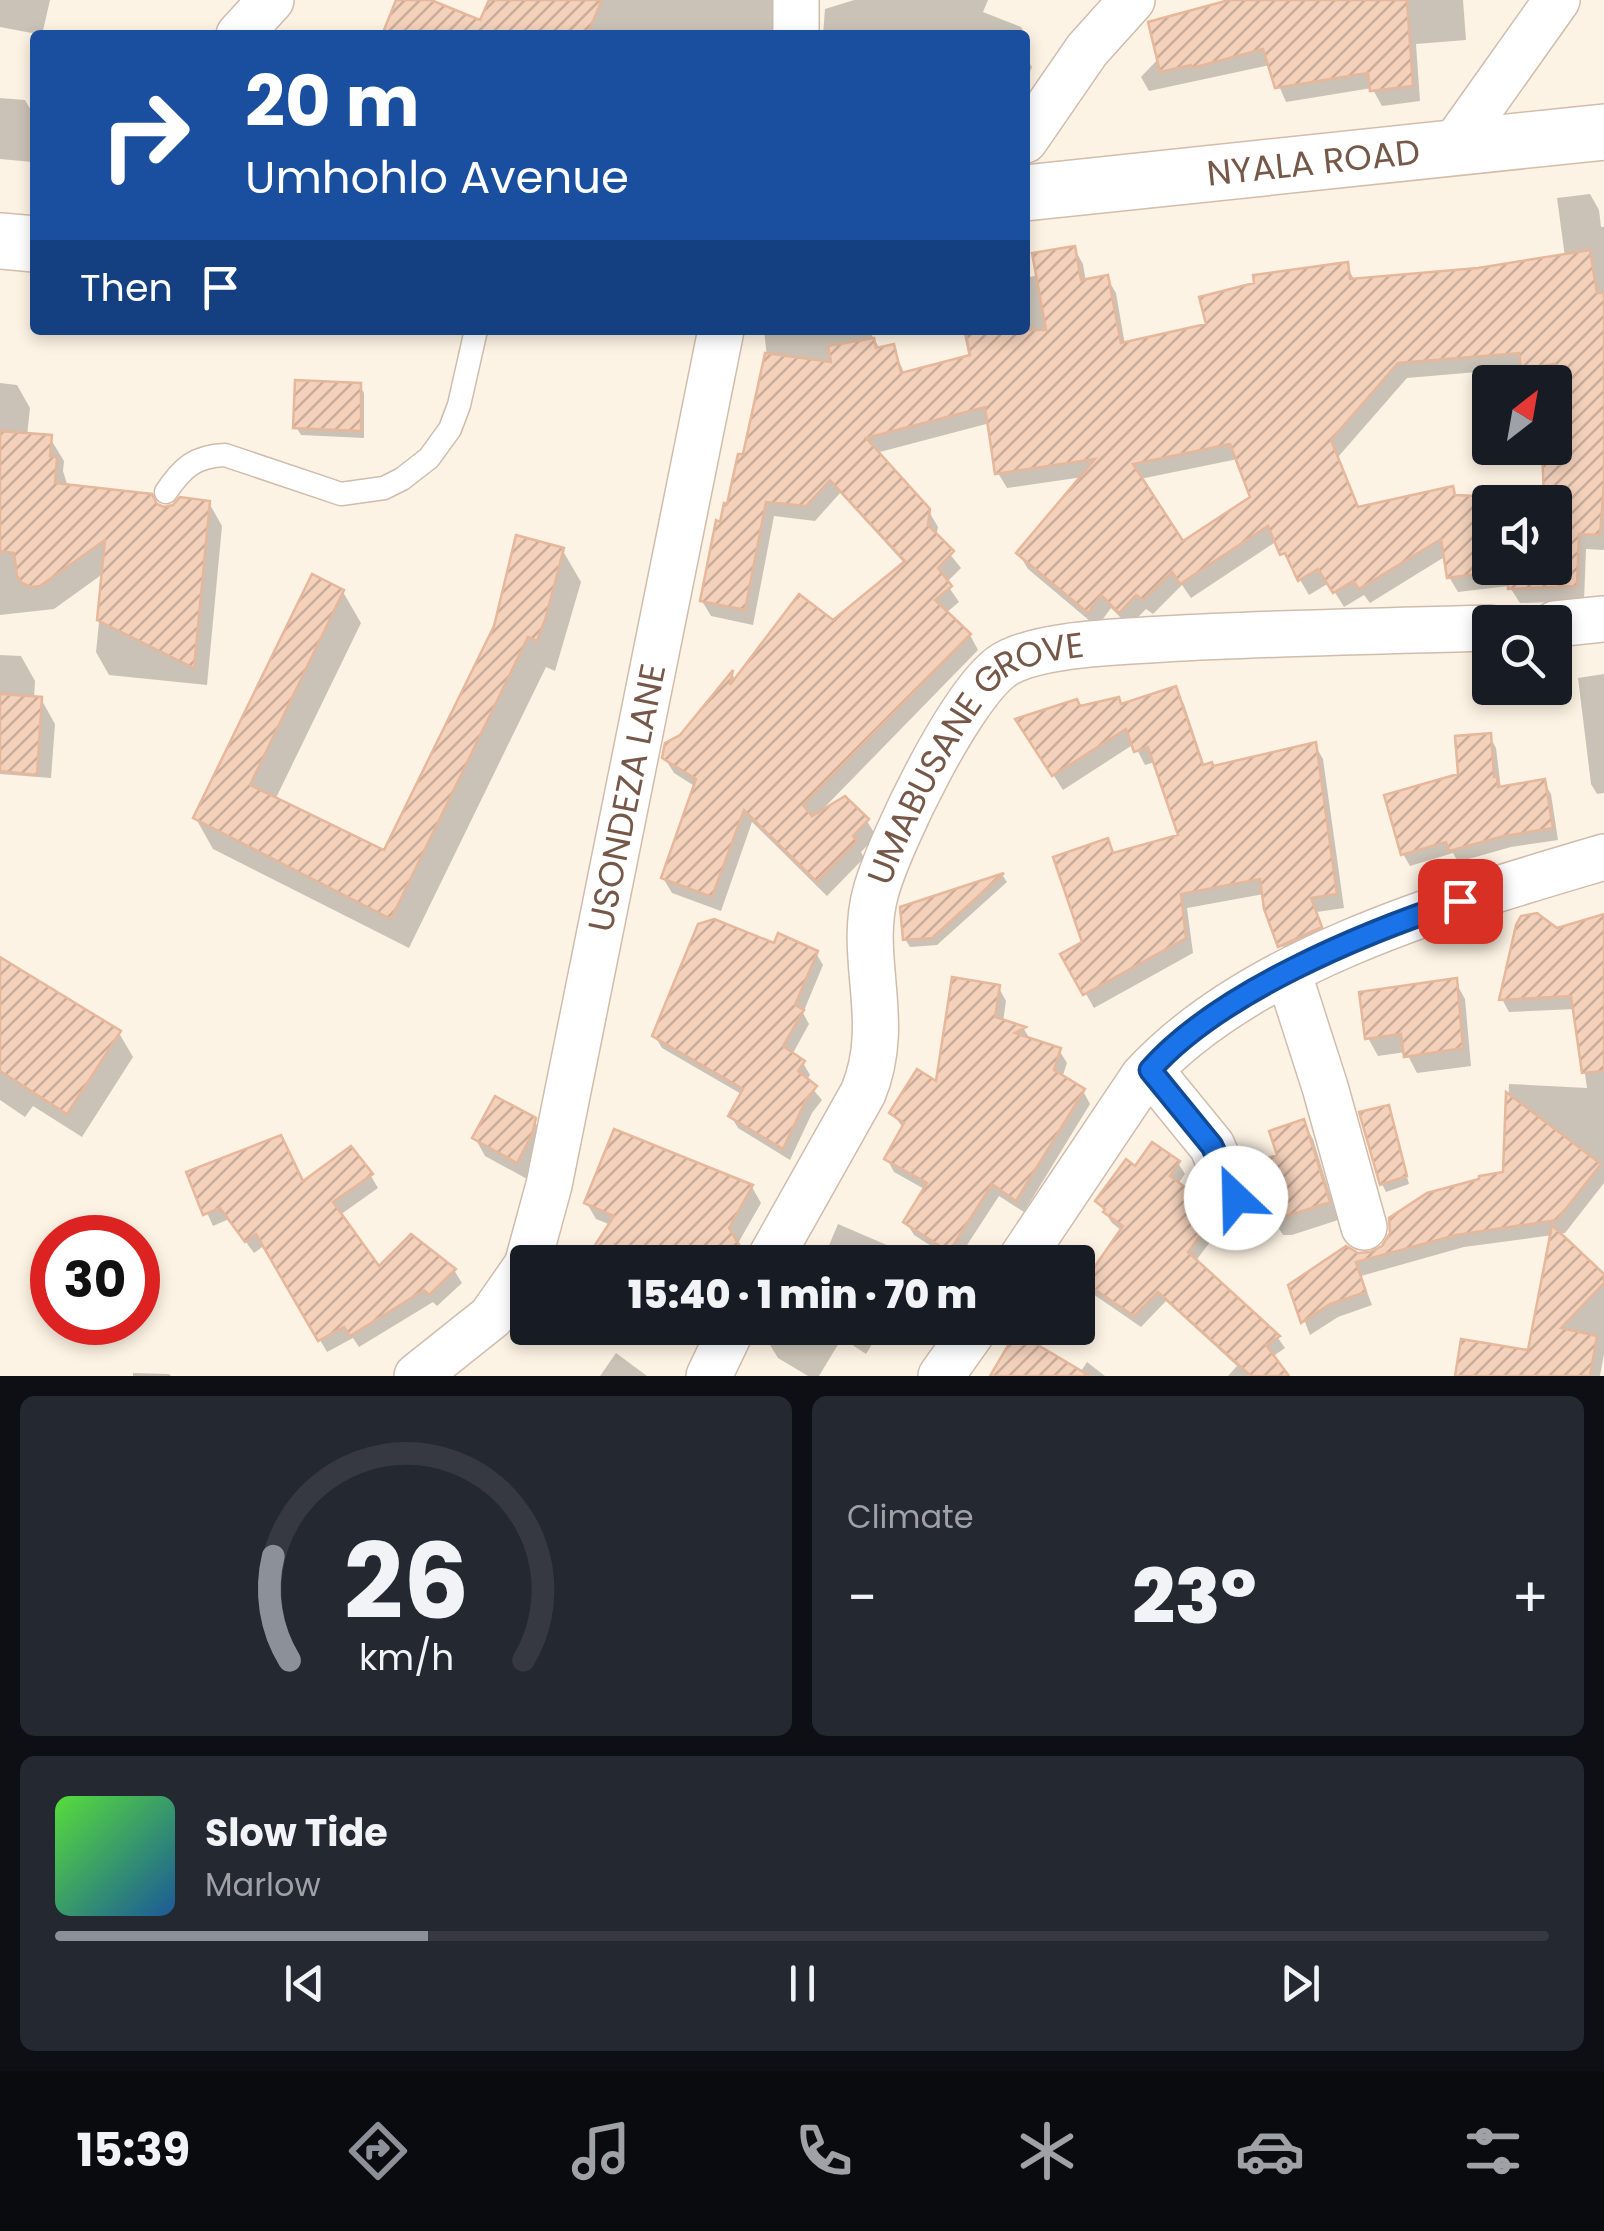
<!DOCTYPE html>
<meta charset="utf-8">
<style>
body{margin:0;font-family:Poppins,sans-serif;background:#242831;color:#f1f3f6;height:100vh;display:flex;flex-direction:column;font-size:38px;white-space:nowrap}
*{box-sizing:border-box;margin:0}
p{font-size:32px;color:#9ea1a6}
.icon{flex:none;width:55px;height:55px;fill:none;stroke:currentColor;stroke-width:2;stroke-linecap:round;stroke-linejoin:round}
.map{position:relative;height:1376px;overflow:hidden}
.sheet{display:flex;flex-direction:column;gap:20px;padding:20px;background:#0d0f14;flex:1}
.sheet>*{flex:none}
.top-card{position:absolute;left:30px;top:30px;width:1000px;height:305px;border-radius:10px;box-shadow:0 5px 15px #0003;background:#1a4fa0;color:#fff;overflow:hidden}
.needle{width:65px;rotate:31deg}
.controls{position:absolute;left:1472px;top:365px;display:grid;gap:20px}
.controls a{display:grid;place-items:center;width:100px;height:100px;border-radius:10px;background:#171b24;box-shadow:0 5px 15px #0003;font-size:50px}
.speed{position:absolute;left:30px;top:1215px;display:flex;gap:20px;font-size:50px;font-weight:700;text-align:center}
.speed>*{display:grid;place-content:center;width:130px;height:130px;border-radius:50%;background:#171b24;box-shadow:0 5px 15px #0003;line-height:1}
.speed .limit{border:15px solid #d22;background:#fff;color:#111}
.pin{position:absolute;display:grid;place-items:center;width:85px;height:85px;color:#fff;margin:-42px;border-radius:20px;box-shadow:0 5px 15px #0006}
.me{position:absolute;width:110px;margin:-55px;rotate:336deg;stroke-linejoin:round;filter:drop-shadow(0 0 8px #0008)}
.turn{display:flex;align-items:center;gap:35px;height:210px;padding:0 50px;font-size:45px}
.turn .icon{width:130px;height:130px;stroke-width:2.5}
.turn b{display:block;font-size:70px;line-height:85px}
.then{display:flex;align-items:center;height:95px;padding:0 50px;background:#0003;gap:20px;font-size:38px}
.big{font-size:75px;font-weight:800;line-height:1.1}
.sheet .widget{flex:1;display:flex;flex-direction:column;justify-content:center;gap:15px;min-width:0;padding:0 35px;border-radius:15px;background:#242831}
.sheet .dial{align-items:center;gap:0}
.dial svg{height:260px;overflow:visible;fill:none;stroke:#363941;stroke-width:7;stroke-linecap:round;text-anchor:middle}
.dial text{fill:#f1f3f6;stroke:none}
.song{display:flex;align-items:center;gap:30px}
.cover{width:120px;height:120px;border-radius:15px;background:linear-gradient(135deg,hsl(110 70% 55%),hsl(210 70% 35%))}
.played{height:10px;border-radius:5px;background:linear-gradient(90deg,#8c9099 25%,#363941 25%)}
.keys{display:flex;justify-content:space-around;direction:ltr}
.heat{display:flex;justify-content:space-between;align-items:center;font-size:55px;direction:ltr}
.sheet .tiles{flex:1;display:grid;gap:20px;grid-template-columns:1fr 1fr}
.widget:last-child{grid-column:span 2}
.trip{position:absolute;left:510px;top:1245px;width:585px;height:100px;border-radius:10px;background:#171b24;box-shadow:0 5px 15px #0003;font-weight:800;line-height:100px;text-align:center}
.menu{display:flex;height:160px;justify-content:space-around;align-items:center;background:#090b0e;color:#9ea1a6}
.menu .icon{width:70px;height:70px}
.menu .current{color:#8c9099}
.menu b{font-size:45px;color:#f1f3f6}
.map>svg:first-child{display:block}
</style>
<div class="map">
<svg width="1604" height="1376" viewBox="0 0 1604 1376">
<defs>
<pattern id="building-hatch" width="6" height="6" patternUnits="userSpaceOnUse" patternTransform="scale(2.5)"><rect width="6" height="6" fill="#f3d1bb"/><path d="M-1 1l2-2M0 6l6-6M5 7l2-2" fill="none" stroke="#c9ac9a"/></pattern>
</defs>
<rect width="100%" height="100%" fill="#fdf3e4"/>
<path fill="#0003" fill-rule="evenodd" d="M 0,0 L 50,0 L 42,35 L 0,27 Z
M 399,0 L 425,0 L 482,24 L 492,0 L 784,0 L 777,35 L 389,35 Z
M 854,0 L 988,0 L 983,12 L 1021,27 L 1030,43 L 1025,56 L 1032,67 L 1025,83 L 1025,35 L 823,35 L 825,9 Z
M 1224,0 L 1463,0 L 1466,40 L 1416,44 L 1420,101 L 1382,106 L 1372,88 L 1286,102 L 1270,65 L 1149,91 L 1141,77 L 1159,58 L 1227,6 Z
M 0,98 L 25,100 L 35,117 L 32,162 L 0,159 Z
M 1590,194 L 1599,210 L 1601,227 L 1604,227 L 1604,550 L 1586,549 L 1584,601 L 1520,603 L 1509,586 L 1458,592 L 1449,577 L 1446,556 L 1370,603 L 1364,595 L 1344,607 L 1329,583 L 1309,595 L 1277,541 L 1191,598 L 1182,585 L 1153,614 L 1146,609 L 1129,626 L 1111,608 L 1097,627 L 1028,569 L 1019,554 L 1083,477 L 1007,488 L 998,473 L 990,423 L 876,453 L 928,510 L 938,527 L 936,537 L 961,568 L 946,583 L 959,602 L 946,613 L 970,635 L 978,650 L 821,811 L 867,821 L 876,836 L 861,852 L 864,858 L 827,896 L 752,822 L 721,911 L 672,893 L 663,878 L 696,787 L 674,773 L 664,757 L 732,674 L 736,681 L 833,623 L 905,564 L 840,493 L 815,521 L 774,516 L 753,625 L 711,616 L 702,601 L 722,525 L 745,457 L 767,357 L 764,330 L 870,332 L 880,349 L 893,347 L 905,375 L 969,358 L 963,330 L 1025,330 L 1025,278 L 1039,275 L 1074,248 L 1083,264 L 1086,282 L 1107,278 L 1116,293 L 1125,345 L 1209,325 L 1346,265 L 1355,281 L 1479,270 L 1565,257 L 1557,198 ZM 1524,368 L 1532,382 L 1555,382 L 1555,448 L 1545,448 L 1547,502 L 1457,498 L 1359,509 L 1338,457 L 1407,378 ZM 1238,459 L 1253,498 L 1182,544 L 1140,479 ZM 1490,502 L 1555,502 L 1555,568 L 1490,568 Z
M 0,383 L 17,385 L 30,408 L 27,436 L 50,438 L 64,461 L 63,471 L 68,487 L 163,509 L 209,503 L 222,526 L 207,685 L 109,675 L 96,652 L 104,573 L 54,609 L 0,615 Z
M 359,385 L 364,393 L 364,438 L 301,435 L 296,427 Z
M 563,551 L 581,582 L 555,671 L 546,667 L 409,948 L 213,849 L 195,817 L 343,592 L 361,623 L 275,800 L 386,853 Z
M 0,655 L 21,656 L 35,681 L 34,699 L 41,699 L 55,724 L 51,778 L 0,774 Z
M 1604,674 L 1604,793 L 1597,794 L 1591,784 L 1578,678 Z
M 1175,689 L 1184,704 L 1205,767 L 1213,768 L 1315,745 L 1323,759 L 1344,908 L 1317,912 L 1328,942 L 1289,961 L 1266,908 L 1264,894 L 1187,908 L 1193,953 L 1094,1008 L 1064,955 L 1085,943 L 1107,841 L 1115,855 L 1181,836 L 1155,762 L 1145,765 L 1134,744 L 1063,790 L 1027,734 L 1080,709 L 1121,706 Z
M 1489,735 L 1496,748 L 1501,789 L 1544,782 L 1551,794 L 1558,840 L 1511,847 L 1458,862 L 1453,853 L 1410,866 L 1403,854 Z
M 1003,876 L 1007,882 L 937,945 L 910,947 L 905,939 L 902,909 Z
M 1604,917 L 1604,1183 L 1565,1233 L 1558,1234 L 1604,1278 L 1604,1354 L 1600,1376 L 1458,1376 L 1530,1353 L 1553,1235 L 1464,1247 L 1361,1276 L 1372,1305 L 1338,1317 L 1310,1335 L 1291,1286 L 1358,1255 L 1371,1255 L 1505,1174 L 1509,1084 L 1587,1088 L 1576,1009 L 1509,1012 L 1502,999 L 1556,931 Z
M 775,946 L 816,953 L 823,965 L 803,1013 L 809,1024 L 792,1055 L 803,1063 L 810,1075 L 806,1081 L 822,1100 L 812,1113 L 790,1160 L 738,1128 L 731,1116 L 743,1095 L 662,1048 L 655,1036 Z
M 0,961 L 119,1033 L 133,1057 L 82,1137 L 33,1106 L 25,1117 L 0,1100 Z
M 1455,981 L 1465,999 L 1471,1066 L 1417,1073 L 1406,1052 L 1378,1056 L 1368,1038 Z
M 999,988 L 1006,1001 L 1003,1022 L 1024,1029 L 1031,1041 L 1059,1050 L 1067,1063 L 1062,1078 L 1083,1091 L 1090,1104 L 1024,1212 L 999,1196 L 956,1262 L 914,1235 L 906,1222 L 926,1190 L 894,1172 L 887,1159 L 904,1129 L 892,1113 L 938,1085 Z
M 1388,1107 L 1409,1184 L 1386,1192 L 1382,1184 Z
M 534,1120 L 544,1138 L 541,1152 L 527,1179 L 485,1156 L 475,1138 Z
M 1303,1122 L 1313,1139 L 1338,1220 L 1292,1235 L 1283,1235 L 1272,1217 L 1280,1157 Z
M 1178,1163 L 1185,1174 L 1177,1185 L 1207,1207 L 1219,1230 L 1195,1262 L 1278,1338 L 1285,1348 L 1272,1357 L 1286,1376 L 1228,1376 L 1237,1366 L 1166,1301 L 1141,1327 L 1093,1294 L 1087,1282 L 1122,1231 L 1112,1223 L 1098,1202 L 1136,1170 Z
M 189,1173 L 303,1184 L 371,1176 L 378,1188 L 340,1215 L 379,1269 L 454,1270 L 462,1283 L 437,1306 L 433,1302 L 359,1347 L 353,1338 L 327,1352 L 265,1245 L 254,1253 L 229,1219 L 213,1226 Z
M 752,1187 L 761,1203 L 737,1245 L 748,1262 L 593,1262 L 590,1258 L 611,1225 L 596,1219 L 586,1202 Z
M 838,1224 L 910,1255 L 915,1262 L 822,1262 Z
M 882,1328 L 866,1354 L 842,1338 L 819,1376 L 808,1376 L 778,1358 L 770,1345 L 775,1337 L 771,1328 Z
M 616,1353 L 647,1376 L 600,1376 Z
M 1087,1362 L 1105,1376 L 993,1376 L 1080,1373 Z
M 133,1373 L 169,1374 L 171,1376 L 133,1376 Z"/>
<path fill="url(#building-hatch)" stroke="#e6b79b" stroke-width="2.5" fill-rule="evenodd" d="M 396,0 L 431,0 L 480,20 L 489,0 L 602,0 L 587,35 L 382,35 Z
M 1229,0 L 1407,0 L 1413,86 L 1370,91 L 1368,73 L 1275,88 L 1263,49 L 1192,68 L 1191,65 L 1160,72 L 1148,22 Z
M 1075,246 L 1081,280 L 1108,275 L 1121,343 L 1206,324 L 1199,297 L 1254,283 L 1253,275 L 1348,262 L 1350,279 L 1478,268 L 1590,250 L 1597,293 L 1604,293 L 1604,482 L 1600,535 L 1579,534 L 1577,586 L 1508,589 L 1508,570 L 1447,578 L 1441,539 L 1359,589 L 1353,581 L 1333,593 L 1318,569 L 1298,581 L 1285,553 L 1280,555 L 1268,526 L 1180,584 L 1172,572 L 1143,600 L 1136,595 L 1119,613 L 1101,595 L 1088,613 L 1016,553 L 1095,459 L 995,474 L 985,407 L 866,438 L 930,509 L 928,525 L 954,551 L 938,568 L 952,586 L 935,600 L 971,634 L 803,805 L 812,816 L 845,796 L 869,819 L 853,836 L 857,841 L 817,882 L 744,810 L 712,897 L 661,878 L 696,779 L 662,758 L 665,743 L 680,735 L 733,670 L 730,685 L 799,594 L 833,620 L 905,561 L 830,480 L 806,506 L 766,502 L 745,610 L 700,601 L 716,520 L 720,522 L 724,503 L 727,504 L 738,454 L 743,454 L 765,353 L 831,362 L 828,346 L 874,338 L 876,348 L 894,344 L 901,373 L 970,355 L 965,330 L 1046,330 L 1032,253 ZM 1519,353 L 1521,369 L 1555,364 L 1555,448 L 1542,448 L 1544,499 L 1455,495 L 1453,486 L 1358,507 L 1331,440 L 1398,363 ZM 1230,444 L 1250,497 L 1183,541 L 1133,464 ZM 1490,502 L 1555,502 L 1555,568 L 1490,568 Z
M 295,380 L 361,383 L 361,431 L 293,428 Z
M 0,431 L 52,435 L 50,456 L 57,457 L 55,483 L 152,494 L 157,504 L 164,507 L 173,505 L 180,497 L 210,501 L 194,668 L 97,620 L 105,540 L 40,586 L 31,587 L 22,583 L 17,576 L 14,553 L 0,551 Z
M 516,535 L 564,548 L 545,620 L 537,641 L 528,637 L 391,919 L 193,818 L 312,574 L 344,590 L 250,785 L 384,850 L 494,626 Z
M 1176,686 L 1203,765 L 1212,762 L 1213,766 L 1316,742 L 1337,894 L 1311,898 L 1322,927 L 1278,947 L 1264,909 L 1260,879 L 1181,894 L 1186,938 L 1083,995 L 1060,954 L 1082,942 L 1053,857 L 1108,838 L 1113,853 L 1178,835 L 1148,747 L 1134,752 L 1126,729 L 1052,776 L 1015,719 L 1077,699 L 1080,706 L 1119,697 L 1121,704 Z
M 0,694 L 42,697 L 37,775 L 0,771 Z
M 1491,733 L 1494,777 L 1497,777 L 1498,787 L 1545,779 L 1553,828 L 1504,836 L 1449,851 L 1446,842 L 1401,855 L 1384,795 L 1458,774 L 1455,736 Z
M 1004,873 L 932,938 L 903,940 L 900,907 Z
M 1537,913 L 1557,928 L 1604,914 L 1604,1071 L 1582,1073 L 1571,996 L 1499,1000 L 1516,925 L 1521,916 Z
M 714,919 L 774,943 L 778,933 L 818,951 L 795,1005 L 804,1010 L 783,1046 L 805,1061 L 798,1071 L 817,1086 L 806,1100 L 783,1149 L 728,1116 L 743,1089 L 652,1036 L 698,924 Z
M 0,957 L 121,1031 L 67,1114 L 0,1071 Z
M 952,977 L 1000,985 L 995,1017 L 1026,1027 L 1015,1033 L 1061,1048 L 1054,1070 L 1085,1089 L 1016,1201 L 992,1184 L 949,1252 L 903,1222 L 927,1183 L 884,1159 L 904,1123 L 889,1113 L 917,1069 L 936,1081 Z
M 1457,978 L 1463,1048 L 1404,1057 L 1401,1034 L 1365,1039 L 1359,992 Z
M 1506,1092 L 1601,1164 L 1557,1220 L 1456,1235 L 1356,1262 L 1366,1292 L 1330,1304 L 1301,1323 L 1288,1285 L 1346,1246 L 1358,1253 L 1370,1252 L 1382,1246 L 1390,1233 L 1389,1218 L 1427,1193 L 1479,1179 L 1479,1176 L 1503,1172 Z
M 495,1096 L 536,1118 L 532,1134 L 517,1163 L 472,1138 Z
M 1389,1105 L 1407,1176 L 1380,1185 L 1359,1112 Z
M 1304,1119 L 1330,1202 L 1281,1218 L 1270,1218 L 1249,1164 L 1277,1155 L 1269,1131 Z
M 614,1129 L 753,1185 L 729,1228 L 744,1253 L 726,1262 L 584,1262 L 614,1216 L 584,1203 Z
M 281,1135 L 303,1181 L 351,1146 L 373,1174 L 333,1202 L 379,1266 L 411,1234 L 456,1269 L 429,1295 L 424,1290 L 350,1336 L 344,1327 L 318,1341 L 256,1234 L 245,1242 L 220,1208 L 203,1215 L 186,1172 Z
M 1152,1142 L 1180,1161 L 1170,1176 L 1209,1205 L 1214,1217 L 1188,1252 L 1280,1336 L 1266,1345 L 1289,1376 L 1251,1376 L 1158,1292 L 1134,1316 L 1084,1282 L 1123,1226 L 1103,1212 L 1105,1209 L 1095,1201 L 1126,1159 L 1135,1166 Z
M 1552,1225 L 1604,1274 L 1604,1283 L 1561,1328 L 1597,1336 L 1590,1376 L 1455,1376 L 1461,1339 L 1528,1350 Z
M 1016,1332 L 1090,1376 L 990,1376 Z"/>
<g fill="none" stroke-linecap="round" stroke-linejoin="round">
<defs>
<path id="lane" d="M 166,492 C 182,468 195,456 225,455 L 341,494 L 384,488 L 402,479 L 429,458 L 450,429 L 459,405 L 476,330"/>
<g id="street">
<path d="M 796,0 L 796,35"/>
<path d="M 239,35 L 271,0"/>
<path d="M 1025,140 L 1087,50 L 1132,0"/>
<path d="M 1454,145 L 1557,0"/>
<path d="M 1555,624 L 1604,619"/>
<path d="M 1288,972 L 1325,1087 L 1364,1227"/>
<path d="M 1150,1070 L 1212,1146 L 1245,1222"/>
<path id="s1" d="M 528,1262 L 549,1185 L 721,330"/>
<path id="s2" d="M 768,1262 L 863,1093 C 893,1021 857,958 876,891 C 891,839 959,699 1001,667 C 1034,643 1122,642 1164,639 C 1273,633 1381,631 1490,628"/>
<path d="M 1019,1262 L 1143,1077 C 1252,958 1453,902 1604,857"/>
<path d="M 417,1376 L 491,1317 L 528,1264"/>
<path d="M 709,1376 L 732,1328"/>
<path d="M 941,1376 L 975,1328"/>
</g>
<g id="secondary">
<path id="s3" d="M 1025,193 L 1604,132"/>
<path d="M 0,241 L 35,244"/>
</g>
</defs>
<use href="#lane" stroke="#d0bcad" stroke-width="25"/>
<use href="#street" stroke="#d0bcad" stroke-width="48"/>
<use href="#secondary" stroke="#d4bcaa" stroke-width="58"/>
<use href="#lane" stroke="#fff" stroke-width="22"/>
<use href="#street" stroke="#fff" stroke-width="45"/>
<use href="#secondary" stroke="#fff" stroke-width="55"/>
</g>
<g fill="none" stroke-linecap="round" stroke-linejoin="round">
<defs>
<path id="route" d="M 1236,1198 L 1212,1146 L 1150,1070 C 1218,993 1362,933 1460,901"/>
</defs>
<use href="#route" stroke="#114b97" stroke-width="25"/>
<use href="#route" stroke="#1a73e8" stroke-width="18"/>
</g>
<g text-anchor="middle" stroke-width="8" stroke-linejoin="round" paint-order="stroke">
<g font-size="35" fill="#765849" stroke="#fff7eb">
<text dy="12" stroke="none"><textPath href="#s3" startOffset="290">NYALA ROAD</textPath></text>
<text dy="12" stroke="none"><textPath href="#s2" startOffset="575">UMABUSANE GROVE</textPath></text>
<text dy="12" stroke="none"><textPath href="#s1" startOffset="475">USONDEZA LANE</textPath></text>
</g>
</g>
</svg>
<div class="controls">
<a><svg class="needle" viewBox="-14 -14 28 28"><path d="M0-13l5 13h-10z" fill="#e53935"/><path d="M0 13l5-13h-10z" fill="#9ea1a6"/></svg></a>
<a><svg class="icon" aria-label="sound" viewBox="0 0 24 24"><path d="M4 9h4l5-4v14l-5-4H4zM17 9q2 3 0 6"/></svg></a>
<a><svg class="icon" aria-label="search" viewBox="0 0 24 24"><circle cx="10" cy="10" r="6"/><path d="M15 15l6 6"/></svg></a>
</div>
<div class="speed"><div class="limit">30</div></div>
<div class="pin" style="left:1460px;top:901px;background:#d93025"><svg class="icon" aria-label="arrive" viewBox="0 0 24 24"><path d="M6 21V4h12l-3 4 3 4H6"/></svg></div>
<svg class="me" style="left:1236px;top:1198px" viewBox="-20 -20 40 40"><circle r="19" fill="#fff"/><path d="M0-13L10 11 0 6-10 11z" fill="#1a73e8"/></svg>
<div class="trip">15:40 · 1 min · 70 m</div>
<div class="top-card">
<div class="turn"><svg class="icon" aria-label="right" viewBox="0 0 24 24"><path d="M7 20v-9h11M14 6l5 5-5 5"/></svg><div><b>20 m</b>Umhohlo Avenue</div></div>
<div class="then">Then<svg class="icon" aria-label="arrive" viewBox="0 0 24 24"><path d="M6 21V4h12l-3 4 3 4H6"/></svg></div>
</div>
</div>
<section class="sheet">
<div class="tiles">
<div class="widget dial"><svg viewBox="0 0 100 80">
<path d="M14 69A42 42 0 1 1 86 69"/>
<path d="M14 69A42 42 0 0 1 9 37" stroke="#8c9099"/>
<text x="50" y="56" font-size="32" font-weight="700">26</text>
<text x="50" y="72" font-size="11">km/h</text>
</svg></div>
<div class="widget"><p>Climate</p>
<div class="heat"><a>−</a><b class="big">23°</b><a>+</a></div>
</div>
<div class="widget">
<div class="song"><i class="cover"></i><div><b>Slow Tide</b><p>Marlow</p></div></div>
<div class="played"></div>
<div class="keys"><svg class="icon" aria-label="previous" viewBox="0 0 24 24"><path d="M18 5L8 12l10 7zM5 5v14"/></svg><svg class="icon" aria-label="pause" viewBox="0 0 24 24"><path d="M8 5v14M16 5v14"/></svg><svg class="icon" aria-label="next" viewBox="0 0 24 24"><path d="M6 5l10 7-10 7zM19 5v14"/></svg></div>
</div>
</div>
</section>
<nav class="menu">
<b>15:39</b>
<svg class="icon current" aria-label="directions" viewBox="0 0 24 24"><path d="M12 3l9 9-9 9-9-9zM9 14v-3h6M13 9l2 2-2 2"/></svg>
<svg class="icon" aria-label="music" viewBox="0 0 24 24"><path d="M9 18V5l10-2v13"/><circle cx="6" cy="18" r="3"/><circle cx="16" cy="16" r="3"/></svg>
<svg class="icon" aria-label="phone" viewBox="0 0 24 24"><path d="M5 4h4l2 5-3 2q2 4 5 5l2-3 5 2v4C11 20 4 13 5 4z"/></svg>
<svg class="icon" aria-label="climate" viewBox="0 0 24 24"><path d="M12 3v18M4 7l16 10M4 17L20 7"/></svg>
<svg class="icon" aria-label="car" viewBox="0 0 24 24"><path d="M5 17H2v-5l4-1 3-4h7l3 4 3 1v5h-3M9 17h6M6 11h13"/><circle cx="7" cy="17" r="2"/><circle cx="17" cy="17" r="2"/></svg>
<svg class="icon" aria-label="filters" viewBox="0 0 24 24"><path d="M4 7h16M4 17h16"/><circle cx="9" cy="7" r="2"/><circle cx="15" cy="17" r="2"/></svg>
</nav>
